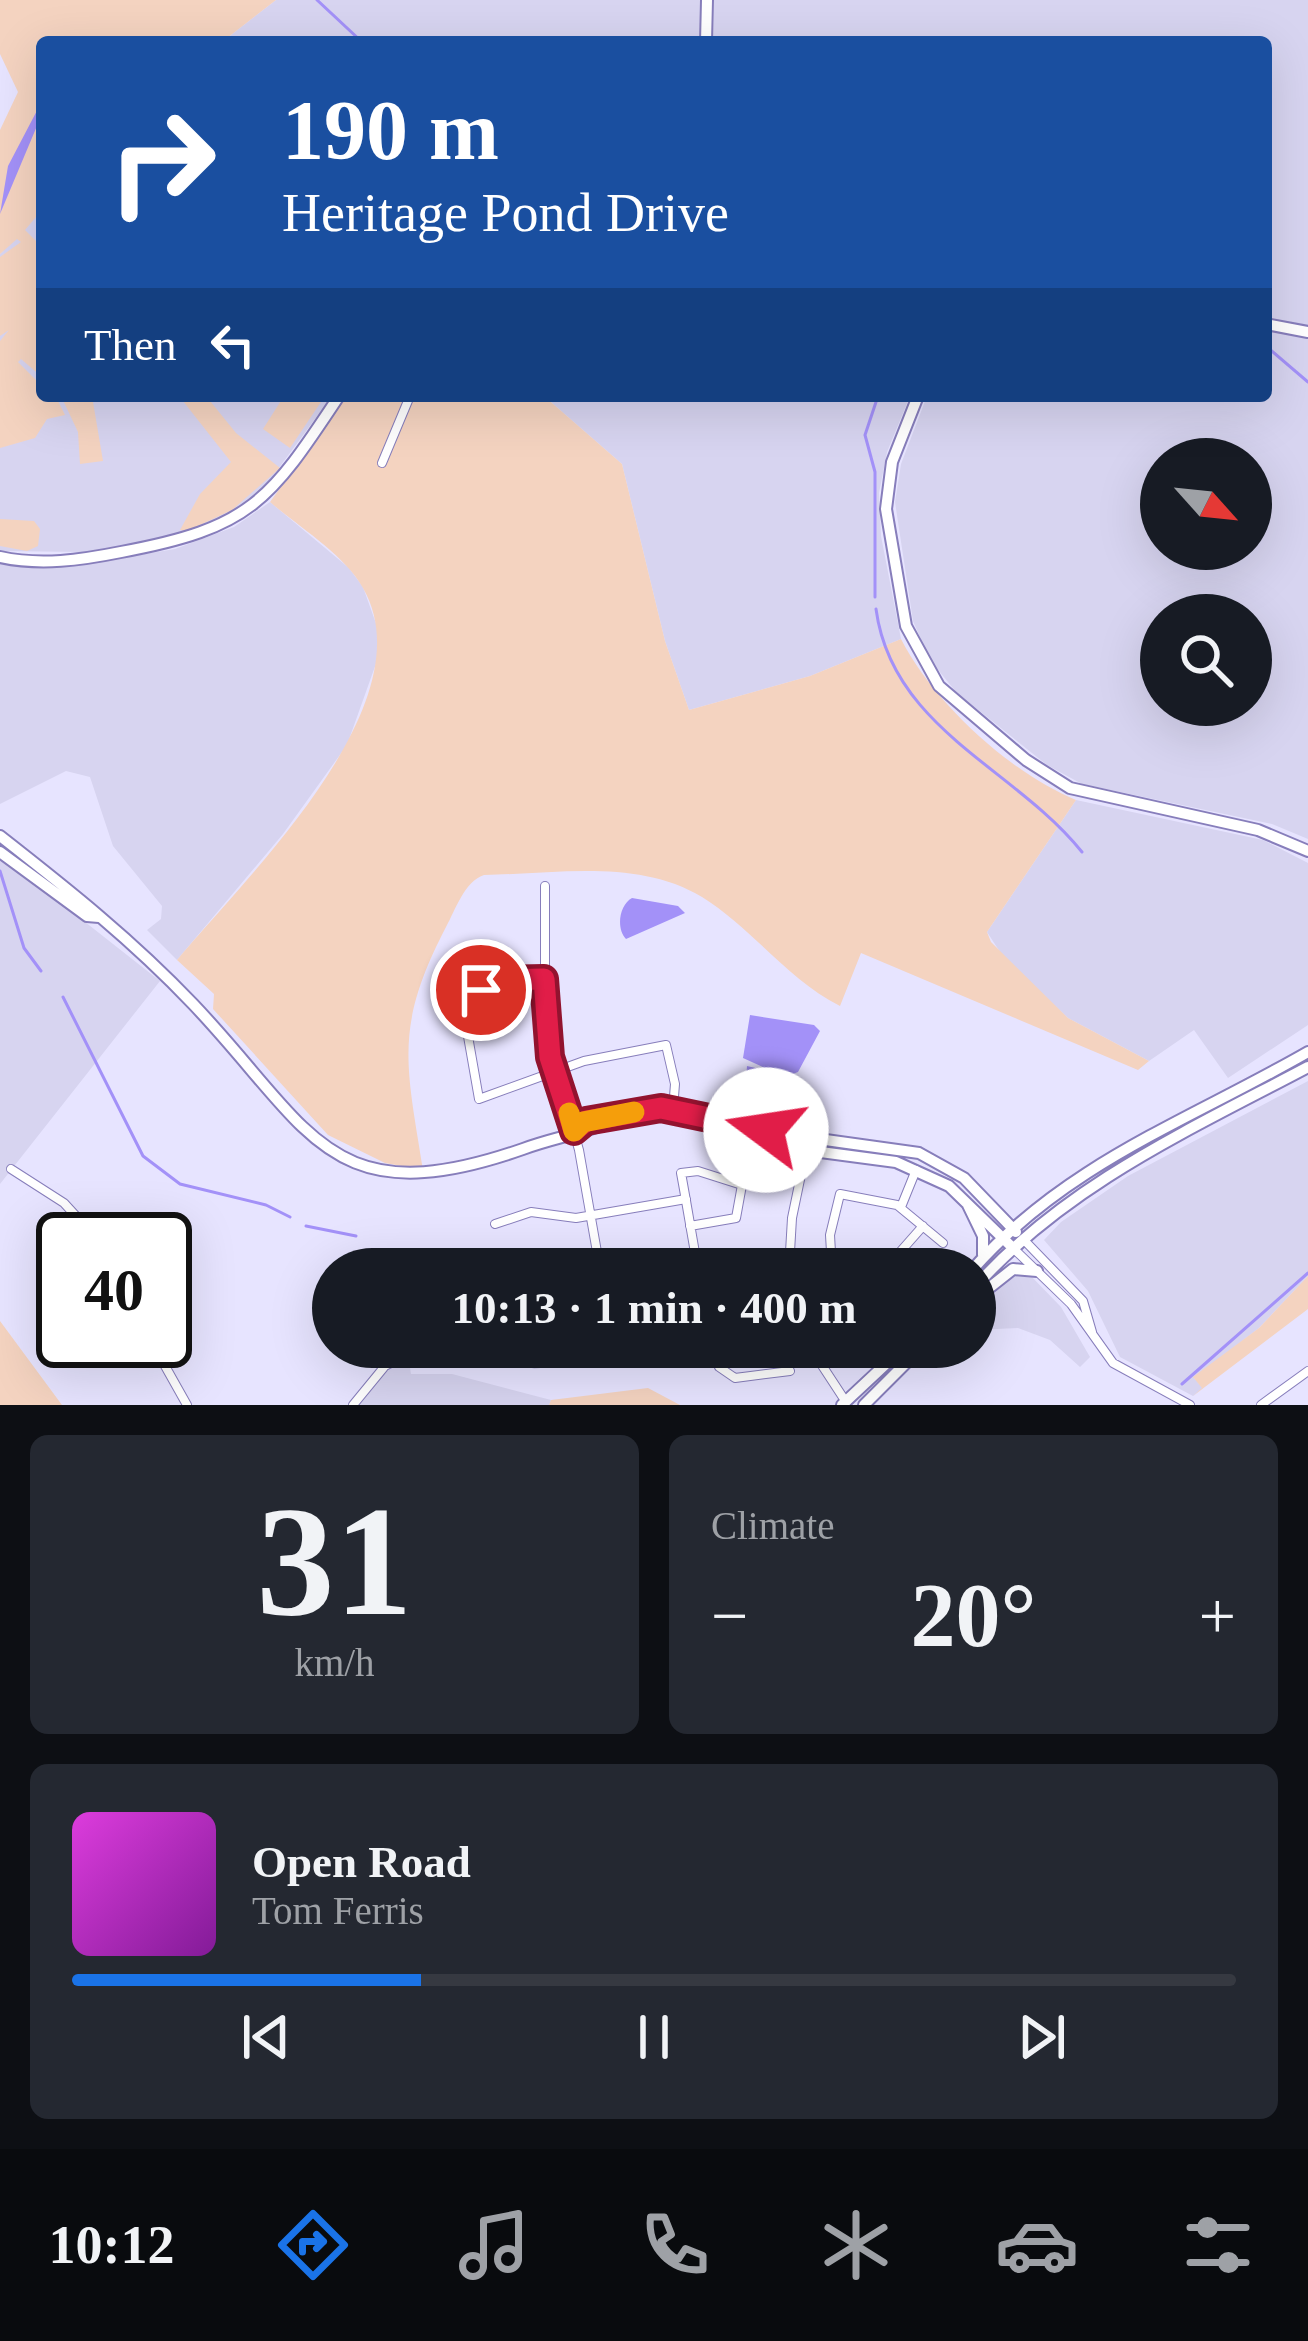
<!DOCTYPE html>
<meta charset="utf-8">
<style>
body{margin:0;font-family:Georgia,serif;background:#242831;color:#f1f3f6;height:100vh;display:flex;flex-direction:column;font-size:45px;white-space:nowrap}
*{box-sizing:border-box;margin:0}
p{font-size:39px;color:#9ea1a6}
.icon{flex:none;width:66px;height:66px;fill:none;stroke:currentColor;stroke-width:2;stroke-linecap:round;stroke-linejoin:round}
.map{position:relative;height:1405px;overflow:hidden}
.drawer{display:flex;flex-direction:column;gap:30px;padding:30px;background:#0d0f14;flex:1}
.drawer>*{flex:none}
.guide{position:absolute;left:36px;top:36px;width:1236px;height:366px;border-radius:12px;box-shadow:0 12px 48px #0002;background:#1a4fa0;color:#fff;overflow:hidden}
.needle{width:78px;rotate:117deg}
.fabs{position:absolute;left:1140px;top:438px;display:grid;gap:24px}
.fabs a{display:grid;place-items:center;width:132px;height:132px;border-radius:50%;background:#171b24;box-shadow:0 12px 48px #0002;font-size:60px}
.speed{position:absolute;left:36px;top:1212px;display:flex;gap:24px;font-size:60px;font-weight:700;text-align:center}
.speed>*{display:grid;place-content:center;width:156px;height:156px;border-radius:50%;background:#171b24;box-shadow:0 12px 48px #0002;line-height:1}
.speed .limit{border:6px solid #111;border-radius:18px;background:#fff;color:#111}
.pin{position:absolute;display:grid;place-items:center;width:102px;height:102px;color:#fff;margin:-51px;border:6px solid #fff;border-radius:50%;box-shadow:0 3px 12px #0007}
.me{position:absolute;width:132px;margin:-66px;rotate:284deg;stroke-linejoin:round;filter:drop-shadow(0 0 9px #0008)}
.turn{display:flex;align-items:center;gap:42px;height:252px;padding:0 48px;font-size:54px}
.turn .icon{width:156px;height:156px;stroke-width:2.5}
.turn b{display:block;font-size:84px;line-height:102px}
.then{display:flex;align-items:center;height:114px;padding:0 48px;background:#0003;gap:24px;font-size:45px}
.big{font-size:90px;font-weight:700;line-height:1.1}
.drawer .tile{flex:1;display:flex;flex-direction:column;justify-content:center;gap:18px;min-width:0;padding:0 42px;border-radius:18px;background:#242831}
.drawer .dial{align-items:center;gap:0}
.dial b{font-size:156px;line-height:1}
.song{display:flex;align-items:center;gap:36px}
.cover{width:144px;height:144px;border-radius:18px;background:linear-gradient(135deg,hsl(300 70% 55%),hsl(290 70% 35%))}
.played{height:12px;border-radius:6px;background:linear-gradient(90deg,#1a73e8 30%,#363941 30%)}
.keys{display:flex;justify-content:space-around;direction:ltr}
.heat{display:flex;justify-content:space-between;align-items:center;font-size:66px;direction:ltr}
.drawer .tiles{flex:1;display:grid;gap:30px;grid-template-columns:1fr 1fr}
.tile:last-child{grid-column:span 2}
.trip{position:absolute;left:312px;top:1248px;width:684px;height:120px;border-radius:60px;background:#171b24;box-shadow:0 12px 48px #0002;font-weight:700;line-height:120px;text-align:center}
.dock{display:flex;height:192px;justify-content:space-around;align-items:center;background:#090b0e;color:#9ea1a6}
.dock .icon{width:84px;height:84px}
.dock .selected{color:#1a73e8}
.dock b{font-size:54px;color:#f1f3f6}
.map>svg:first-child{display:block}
</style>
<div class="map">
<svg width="1308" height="1405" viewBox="0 0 1308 1405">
<rect width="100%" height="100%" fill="#e7e4ff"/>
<path fill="#d7d4f0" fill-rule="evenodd" d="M 276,0 L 701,0 L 700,42 L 222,42 Z
M 714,0 L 1308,0 L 1308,325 L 1266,318 L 1266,42 L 713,42 Z
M 42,209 L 42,396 L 332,396 L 261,492 L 229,515 L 178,536 L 83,552 L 0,551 L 0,254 Z
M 1266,330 L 1308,338 L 1308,839 L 1272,824 L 1082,784 L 1047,765 L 957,693 L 930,660 L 913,621 L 895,502 L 901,464 L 927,396 L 1266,396 ZM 1161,459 L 1251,459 L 1251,549 L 1161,549 ZM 1161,615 L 1251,615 L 1251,705 L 1161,705 Z
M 544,396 L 910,396 L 887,452 L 879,493 L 881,536 L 901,639 L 810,676 L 689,710 L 665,641 L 622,464 Z
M 270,502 L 349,568 L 363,587 L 379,632 L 378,658 L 347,745 L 283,834 L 177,960 L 147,930 L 161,919 L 162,906 L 113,846 L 90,777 L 66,771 L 0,804 L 0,563 L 67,567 L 175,549 L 234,527 Z
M 1076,800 L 1263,840 L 1308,863 L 1308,1025 L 1228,1078 L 1194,1030 L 1149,1061 L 1068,1018 L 1004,958 L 987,932 Z
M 0,855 L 160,981 L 0,1184 Z
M 1308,1081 L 1308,1276 L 1259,1328 L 1194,1378 L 1203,1388 L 1193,1396 L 1120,1357 L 1088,1291 L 1044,1240 L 1061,1222 L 1128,1176 Z
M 1014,1272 L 1029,1274 L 1061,1307 L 1090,1357 L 1080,1367 L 1050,1340 L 1018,1328 L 975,1330 L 975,1309 Z
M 408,1355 L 411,1374 L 452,1374 L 551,1400 L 549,1405 L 358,1405 L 388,1369 Z"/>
<path fill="#f4d3c0" d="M 0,0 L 276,0 L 222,42 L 42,42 L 42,223 L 36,217 L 25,230 L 42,247 L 42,377 L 21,359 L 18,362 L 42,386 L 42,396 L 56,397 L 65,415 L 47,419 L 35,438 L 0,448 L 0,341 L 9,330 L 0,336 L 0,257 L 21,242 L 17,239 L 0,254 L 0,130 L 18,92 L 0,54 Z
M 61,396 L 92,396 L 103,461 L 80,464 L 78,432 Z
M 179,396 L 206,396 L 236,433 L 280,468 L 232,510 L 187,531 L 180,530 L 200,494 L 231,462 Z
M 284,396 L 325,396 L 290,448 L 263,429 Z
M 347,396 L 544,396 L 622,464 L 665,641 L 689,710 L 810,676 L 901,639 C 933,702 1010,773 1076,800 L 987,932 L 991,942 L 1068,1018 L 1149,1061 L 1138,1070 L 861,953 L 840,1006 C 787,979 752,928 702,897 C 638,858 555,874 484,875 C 464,882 456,909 446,927 C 394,1027 406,1063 423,1170 L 385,1163 L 328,1135 L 213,1009 L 214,994 L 177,960 C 245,878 429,703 363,588 C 344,554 300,528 270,502 Z
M 0,519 L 34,521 L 40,529 L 38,546 L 27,551 L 0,546 Z
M 1308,1276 L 1308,1309 L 1193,1396 L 1202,1388 L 1193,1377 L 1259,1328 Z
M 0,1321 L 62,1405 L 0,1405 Z
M 648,1388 L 680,1405 L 549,1405 L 551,1400 Z"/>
<path fill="#a391f8" d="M 42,101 L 42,114 L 0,214 L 8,166 Z
M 632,898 L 678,906 L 685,913 L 626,939 C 616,929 619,905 632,898 Z
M 750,1015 L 814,1025 L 820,1031 L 798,1072 L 787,1076 L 796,1083 L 786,1094 L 758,1089 L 746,1080 L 747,1066 L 776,1073 L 743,1058 Z"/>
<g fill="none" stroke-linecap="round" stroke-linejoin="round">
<path stroke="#a391f8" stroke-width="3" d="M 317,0 L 362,42
M 1266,346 L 1308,382
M 875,597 L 875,472 L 865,435 L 878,396
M 876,609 C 892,729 1015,768 1082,852
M 0,871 L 24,948 L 41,971
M 63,997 L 143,1156 L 180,1184 L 266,1205 L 290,1217
M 306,1226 L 356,1236
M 1182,1384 L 1308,1273"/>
<defs>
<path id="street" d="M 382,463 L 410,396
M 545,886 L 545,1031 L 579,1150 L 600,1269
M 544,979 L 497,981 L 462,1002 L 479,1099 L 584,1061 L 666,1045 L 675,1084 L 673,1109
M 11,1169 L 64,1203 L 97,1239
M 901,1207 L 916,1170
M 495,1224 L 531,1212 L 576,1218 L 686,1199
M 690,1226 L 736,1218 L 742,1185 L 698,1171 L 681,1173 C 687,1205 692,1237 698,1269
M 1023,1239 L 1083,1301 L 1092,1332
M 1013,1248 L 1071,1304 L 1113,1363 L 1190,1405
M 762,1269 L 832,1263
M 789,1269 L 792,1218 L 807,1146
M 832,1269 L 830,1235 L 840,1194 L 897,1205 L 943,1243
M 885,1269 L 923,1226
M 151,1341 L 187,1405
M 461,1347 C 504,1358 542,1377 581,1347
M 712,1347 L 719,1367 L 735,1378 L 790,1371
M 810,1347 L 846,1402
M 852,1347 L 853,1349
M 607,1352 L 638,1347
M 353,1405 L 385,1366 L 421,1347
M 1261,1405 L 1308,1371"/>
<path id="secondary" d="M 706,42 L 707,0
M 1266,324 L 1308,332
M 918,396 L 892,462 L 886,509 L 906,626 L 939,686 L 1026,760 L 1070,788 L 1258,830 L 1308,851
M 0,557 C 41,566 81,560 121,552 C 250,528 269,502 339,396
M 0,836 C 69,890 132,940 193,1004 C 312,1129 328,1217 523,1149 C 558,1136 594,1132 626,1114
M 0,852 L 87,916 L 99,917
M 574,1131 L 583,1122 L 603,1117 L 686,1110 L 813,1151 L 896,1162 L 949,1186 L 1013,1248
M 761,1131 L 919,1153 L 964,1178 L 1016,1232
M 968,1205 L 983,1236 L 983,1255
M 973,1269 C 1067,1163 1188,1121 1308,1052
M 975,1287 C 1066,1185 1189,1130 1308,1067
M 975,1299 L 1013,1269 L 1037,1271
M 842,1405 L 904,1347
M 864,1405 L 922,1347"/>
</defs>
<use href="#street" stroke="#877ebb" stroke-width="10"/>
<use href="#secondary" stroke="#877ebb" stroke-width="14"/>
<use href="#street" stroke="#fff" stroke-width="8"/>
<use href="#secondary" stroke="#fff" stroke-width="10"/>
</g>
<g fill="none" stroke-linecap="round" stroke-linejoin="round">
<defs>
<path id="route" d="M 481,990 L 500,980 L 544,979 L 550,1057 L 574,1131 L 586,1121 L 661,1108 L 766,1130"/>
</defs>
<use href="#route" stroke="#92132f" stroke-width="30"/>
<use href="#route" stroke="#e11d48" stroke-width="21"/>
<path stroke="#f59e0b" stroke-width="21" d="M 569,1113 L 574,1131 L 583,1122 L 634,1112"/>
</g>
</svg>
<div class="fabs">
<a><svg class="needle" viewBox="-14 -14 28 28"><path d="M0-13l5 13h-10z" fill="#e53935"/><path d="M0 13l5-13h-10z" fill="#9ea1a6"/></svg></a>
<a><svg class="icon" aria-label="search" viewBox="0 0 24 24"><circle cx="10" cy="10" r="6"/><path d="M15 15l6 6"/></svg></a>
</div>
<div class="speed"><div class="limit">40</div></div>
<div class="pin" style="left:481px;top:990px;background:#d93025"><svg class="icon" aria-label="arrive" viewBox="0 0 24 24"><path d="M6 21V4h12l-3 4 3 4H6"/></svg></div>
<svg class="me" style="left:766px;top:1130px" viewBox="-20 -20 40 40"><circle r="19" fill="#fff"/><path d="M0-13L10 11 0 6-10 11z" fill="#e11d48"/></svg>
<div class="trip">10:13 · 1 min · 400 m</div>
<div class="guide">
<div class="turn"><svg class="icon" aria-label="right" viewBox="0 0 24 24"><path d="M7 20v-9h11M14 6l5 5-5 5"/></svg><div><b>190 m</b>Heritage Pond Drive</div></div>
<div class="then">Then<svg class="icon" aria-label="left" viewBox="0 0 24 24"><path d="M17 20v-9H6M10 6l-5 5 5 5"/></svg></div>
</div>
</div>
<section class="drawer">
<div class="tiles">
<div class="tile dial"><b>31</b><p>km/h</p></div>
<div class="tile"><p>Climate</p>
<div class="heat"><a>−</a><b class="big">20°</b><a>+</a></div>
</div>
<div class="tile">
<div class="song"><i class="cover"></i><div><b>Open Road</b><p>Tom Ferris</p></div></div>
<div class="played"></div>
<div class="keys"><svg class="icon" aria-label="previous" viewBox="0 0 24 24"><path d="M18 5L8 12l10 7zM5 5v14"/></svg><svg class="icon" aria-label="pause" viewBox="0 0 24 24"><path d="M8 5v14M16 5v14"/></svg><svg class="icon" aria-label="next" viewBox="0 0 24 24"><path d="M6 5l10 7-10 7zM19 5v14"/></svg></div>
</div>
</div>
</section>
<nav class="dock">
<b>10:12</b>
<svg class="icon selected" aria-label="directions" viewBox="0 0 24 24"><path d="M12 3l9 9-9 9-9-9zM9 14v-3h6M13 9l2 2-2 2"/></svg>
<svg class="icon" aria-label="music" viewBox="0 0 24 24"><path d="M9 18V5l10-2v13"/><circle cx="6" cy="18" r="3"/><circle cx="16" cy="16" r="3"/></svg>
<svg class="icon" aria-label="phone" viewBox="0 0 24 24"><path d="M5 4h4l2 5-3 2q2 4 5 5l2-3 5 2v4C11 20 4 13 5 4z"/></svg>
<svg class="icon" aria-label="climate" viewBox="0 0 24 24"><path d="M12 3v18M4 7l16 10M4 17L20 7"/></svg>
<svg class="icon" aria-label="car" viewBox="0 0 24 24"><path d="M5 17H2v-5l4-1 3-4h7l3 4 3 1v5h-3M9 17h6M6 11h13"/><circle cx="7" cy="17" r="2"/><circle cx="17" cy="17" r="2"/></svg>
<svg class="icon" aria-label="filters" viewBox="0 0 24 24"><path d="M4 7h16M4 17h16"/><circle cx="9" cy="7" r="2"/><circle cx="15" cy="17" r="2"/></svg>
</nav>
